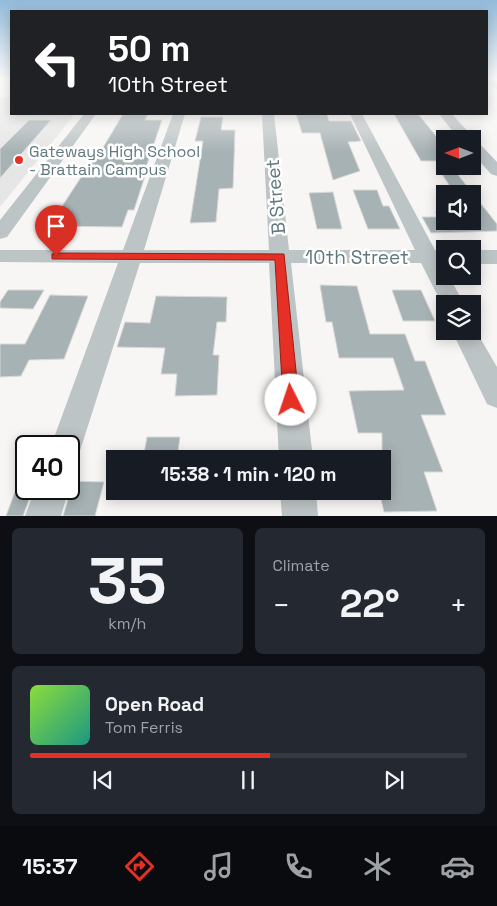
<!DOCTYPE html>
<meta charset="utf-8">
<style>
body{margin:0;font-family:"Space Grotesk",sans-serif;background:#242831;color:#f1f3f6;height:100vh;display:flex;flex-direction:column;font-size:19px;white-space:nowrap}
*{box-sizing:border-box;margin:0}
p{font-size:16px;color:#9ea1a6}
.icon{flex:none;width:28px;height:28px;fill:none;stroke:currentColor;stroke-width:2;stroke-linecap:round;stroke-linejoin:round}
.map{position:relative;height:516px;overflow:hidden}
.side{display:flex;flex-direction:column;gap:12px;padding:12px;background:#0d0f14;flex:1}
.side>*{flex:none}
.banner{position:absolute;left:10px;top:10px;width:478px;height:105px;border-radius:0px;box-shadow:0 2px 12px #0003;background:#202124;color:#fff;overflow:hidden}
.needle{width:32px;rotate:270deg}
.fabs{position:absolute;left:436px;top:130px;display:grid;gap:10px}
.fabs a{display:grid;place-items:center;width:45px;height:45px;border-radius:0px;background:#171b24;box-shadow:0 2px 12px #0003;font-size:25px}
.speed{position:absolute;left:15px;top:435px;display:flex;gap:10px;font-size:25px;font-weight:700;text-align:center}
.speed>*{display:grid;place-content:center;width:65px;height:65px;border-radius:50%;background:#171b24;box-shadow:0 2px 12px #0003;line-height:1}
.speed .limit{border:2px solid #111;border-radius:8px;background:#fff;color:#111}
.pin{position:absolute;display:grid;place-items:center;width:42px;height:42px;color:#fff;margin:-51px -21px;border-radius:50% 50% 50% 0;rotate:-45deg;box-shadow:0 0 5px #0007}
.pin .icon{rotate:45deg}
.me{position:absolute;width:55px;margin:-28px;rotate:356deg;stroke-linejoin:round;filter:drop-shadow(0 0 4px #0008)}
.turn{display:flex;align-items:center;gap:18px;height:105px;padding:0 15px;font-size:22px}
.turn .icon{width:65px;height:65px;stroke-width:2.5}
.turn b{display:block;font-size:35px;line-height:42px}
.big{font-size:38px;font-weight:800;line-height:1.1}
.side .card{flex:1;display:flex;flex-direction:column;justify-content:center;gap:8px;min-width:0;padding:0 18px;border-radius:8px;background:#242831}
.side .dial{align-items:center;gap:0}
.dial b{font-size:65px;line-height:1}
.song{display:flex;align-items:center;gap:15px}
.cover{width:60px;height:60px;border-radius:8px;background:linear-gradient(135deg,hsl(90 70% 55%),hsl(170 70% 35%))}
.played{height:5px;border-radius:2px;background:linear-gradient(90deg,#e63025 55%,#363941 55%)}
.keys{display:flex;justify-content:space-around;direction:ltr}
.heat{display:flex;justify-content:space-between;align-items:center;font-size:28px;direction:ltr}
.side .tiles{flex:1;display:grid;gap:12px;grid-template-columns:1fr 1fr}
.card:last-child{grid-column:span 2}
.trip{position:absolute;left:106px;top:450px;width:285px;height:50px;border-radius:0px;background:#171b24;box-shadow:0 2px 12px #0003;font-weight:800;line-height:50px;text-align:center}
.tab-bar{display:flex;height:80px;justify-content:space-around;align-items:center;background:#090b0e;color:#9ea1a6}
.tab-bar .icon{width:35px;height:35px}
.tab-bar .on{color:#e63025}
.tab-bar b{font-size:22px;color:#f1f3f6}
.map>svg:first-child{display:block}
</style>
<div class="map">
<svg width="497" height="516" viewBox="0 0 497 516">
<rect width="100%" height="100%" fill="#f7f6f4"/>
<path fill="#e5e6e5" d="M 0,97 L 11,97 L 9,103 L 11,103 L 11,114 L 75,114 L 0,207 Z"/>
<path fill="#a7b2b5" stroke="#d8d8d6" d="M 123,114 L 148,114 L 145,120 L 162,120 L 143,176 L 145,176 L 134,210 L 128,210 L 122,227 L 49,226 L 95,156 L 98,156 Z
M 296,114 L 327,114 L 329,121 L 351,121 L 361,141 L 348,142 L 360,171 L 333,180 L 320,133 L 302,133 Z
M 394,114 L 418,114 L 445,147 L 445,161 L 421,161 Z
M 201,117 L 223,117 L 221,130 L 235,130 L 233,188 L 219,189 L 216,222 L 190,223 L 203,141 L 195,141 Z
M 29,120 L 51,120 L 0,178 L 0,149 Z
M 447,166 L 451,166 L 497,224 L 497,231 L 431,233 L 422,217 L 439,217 L 435,212 L 445,212 L 445,221 L 472,221 L 472,194 L 455,194 L 440,171 Z
M 353,190 L 377,190 L 383,206 L 389,206 L 400,229 L 368,229 Z
M 333,192 L 342,229 L 317,229 L 309,193 Z
M 320,285 L 357,286 L 370,334 L 405,334 L 415,361 L 425,361 L 446,415 L 421,415 L 443,472 L 424,472 L 437,511 L 384,512 L 379,491 L 382,491 L 382,433 L 358,433 L 349,391 L 404,390 L 393,358 L 339,358 L 332,322 L 326,322 Z
M 8,290 L 44,290 L 33,309 L 0,308 L 0,302 Z
M 392,290 L 421,290 L 435,321 L 403,321 Z
M 50,295 L 88,296 L 64,359 L 29,360 L 21,376 L 0,377 L 0,344 L 25,344 Z
M 156,296 L 227,297 L 226,322 L 217,322 L 213,355 L 219,355 L 217,395 L 175,396 L 177,374 L 161,374 L 165,348 L 117,347 L 125,322 L 150,323 Z
M 147,437 L 180,437 L 177,459 L 143,459 Z
M 69,481 L 104,482 L 95,516 L 63,516 L 71,490 Z
M 16,489 L 33,489 L 23,516 L 6,516 Z"/>
<g fill="none" stroke-linecap="round" stroke-linejoin="round">
<path fill="#bdc4c6" fill-rule="evenodd" d="M 486,79 L 497,80 L 497,89 L 486,82 Z
M 84,114 L 96,114 L 7,237 L 0,239 L 0,220 Z
M 173,114 L 185,114 L 144,250 L 269,250 L 262,114 L 274,114 L 289,250 L 415,250 L 350,114 L 362,114 L 435,250 L 445,250 L 445,264 L 442,263 L 445,276 L 449,276 L 464,304 L 445,304 L 445,310 L 421,263 L 291,263 L 313,459 L 279,459 L 269,263 L 140,263 L 78,457 L 69,461 L 69,446 L 51,446 L 118,263 L 0,262 L 0,250 L 123,250 Z
M 439,114 L 452,114 L 472,136 L 473,140 L 477,141 L 497,162 L 497,176 L 491,174 L 472,153 L 472,139 L 459,139 Z
M 472,250 L 497,250 L 497,264 L 472,264 Z
M 472,324 L 497,367 L 497,408 L 487,404 L 452,331 L 472,331 Z
M 69,487 L 69,489 L 61,516 L 25,516 L 35,489 Z
M 280,491 L 316,491 L 318,516 L 282,516 Z"/>
</g>
<linearGradient id="sky" x2="0" y2="1"><stop stop-color="#93bbdb"/><stop offset="0.52" stop-color="#fbfbfa"/><stop offset="1" stop-color="#fbfbfa" stop-opacity="0"/></linearGradient>
<rect width="497" height="152" fill="url(#sky)"/>
<path fill="#e63025" stroke="#961f18" d="M 56,253 L 284,254 L 299,400 L 297,405 L 291,407 L 285,405 L 283,400 L 275,260 L 52,259 L 52,254 Z"/>
<circle fill="#e63025" stroke="#fff" stroke-width="2" cx="19" cy="160" r="5"/>
<g text-anchor="middle" stroke-width="5" stroke-linejoin="round" paint-order="stroke">
<g font-size="16" fill="#61787f" stroke="#fff" text-anchor="start">
<text x="29" y="157">Gateways High School<tspan x="29" dy="18">- Brattain Campus</tspan></text>
</g>
<g font-size="19" fill="#61787f" stroke="#fff">
<text transform="translate(275 197) rotate(-95)" y="7">B Street</text>
<text x="357" y="264">10th Street</text>
</g>
</g>
</svg>
<div class="fabs">
<a><svg class="needle" viewBox="-14 -14 28 28"><path d="M0-13l5 13h-10z" fill="#e53935"/><path d="M0 13l5-13h-10z" fill="#9ea1a6"/></svg></a>
<a><svg class="icon" aria-label="sound" viewBox="0 0 24 24"><path d="M4 9h4l5-4v14l-5-4H4zM17 9q2 3 0 6"/></svg></a>
<a><svg class="icon" aria-label="search" viewBox="0 0 24 24"><circle cx="10" cy="10" r="6"/><path d="M15 15l6 6"/></svg></a>
<a><svg class="icon" aria-label="layers" viewBox="0 0 24 24"><path d="M12 4l9 5-9 5-9-5zM3 14l9 5 9-5"/></svg></a>
</div>
<div class="speed"><div class="limit">40</div></div>
<div class="pin" style="left:56px;top:256px;background:#d93025"><svg class="icon" aria-label="arrive" viewBox="0 0 24 24"><path d="M6 21V4h12l-3 4 3 4H6"/></svg></div>
<svg class="me" style="left:291px;top:400px" viewBox="-20 -20 40 40"><circle r="19" fill="#fff"/><path d="M0-13L10 11 0 6-10 11z" fill="#e63025"/></svg>
<div class="trip">15:38 · 1 min · 120 m</div>
<div class="banner">
<div class="turn"><svg class="icon" aria-label="left" viewBox="0 0 24 24"><path d="M17 20v-9H6M10 6l-5 5 5 5"/></svg><div><b>50 m</b>10th Street</div></div>
</div>
</div>
<section class="side">
<div class="tiles">
<div class="card dial"><b>35</b><p>km/h</p></div>
<div class="card"><p>Climate</p>
<div class="heat"><a>−</a><b class="big">22°</b><a>+</a></div>
</div>
<div class="card">
<div class="song"><i class="cover"></i><div><b>Open Road</b><p>Tom Ferris</p></div></div>
<div class="played"></div>
<div class="keys"><svg class="icon" aria-label="previous" viewBox="0 0 24 24"><path d="M18 5L8 12l10 7zM5 5v14"/></svg><svg class="icon" aria-label="pause" viewBox="0 0 24 24"><path d="M8 5v14M16 5v14"/></svg><svg class="icon" aria-label="next" viewBox="0 0 24 24"><path d="M6 5l10 7-10 7zM19 5v14"/></svg></div>
</div>
</div>
</section>
<nav class="tab-bar">
<b>15:37</b>
<svg class="icon on" aria-label="directions" viewBox="0 0 24 24"><path d="M12 3l9 9-9 9-9-9zM9 14v-3h6M13 9l2 2-2 2"/></svg>
<svg class="icon" aria-label="music" viewBox="0 0 24 24"><path d="M9 18V5l10-2v13"/><circle cx="6" cy="18" r="3"/><circle cx="16" cy="16" r="3"/></svg>
<svg class="icon" aria-label="phone" viewBox="0 0 24 24"><path d="M5 4h4l2 5-3 2q2 4 5 5l2-3 5 2v4C11 20 4 13 5 4z"/></svg>
<svg class="icon" aria-label="climate" viewBox="0 0 24 24"><path d="M12 3v18M4 7l16 10M4 17L20 7"/></svg>
<svg class="icon" aria-label="car" viewBox="0 0 24 24"><path d="M5 17H2v-5l4-1 3-4h7l3 4 3 1v5h-3M9 17h6M6 11h13"/><circle cx="7" cy="17" r="2"/><circle cx="17" cy="17" r="2"/></svg>
</nav>
